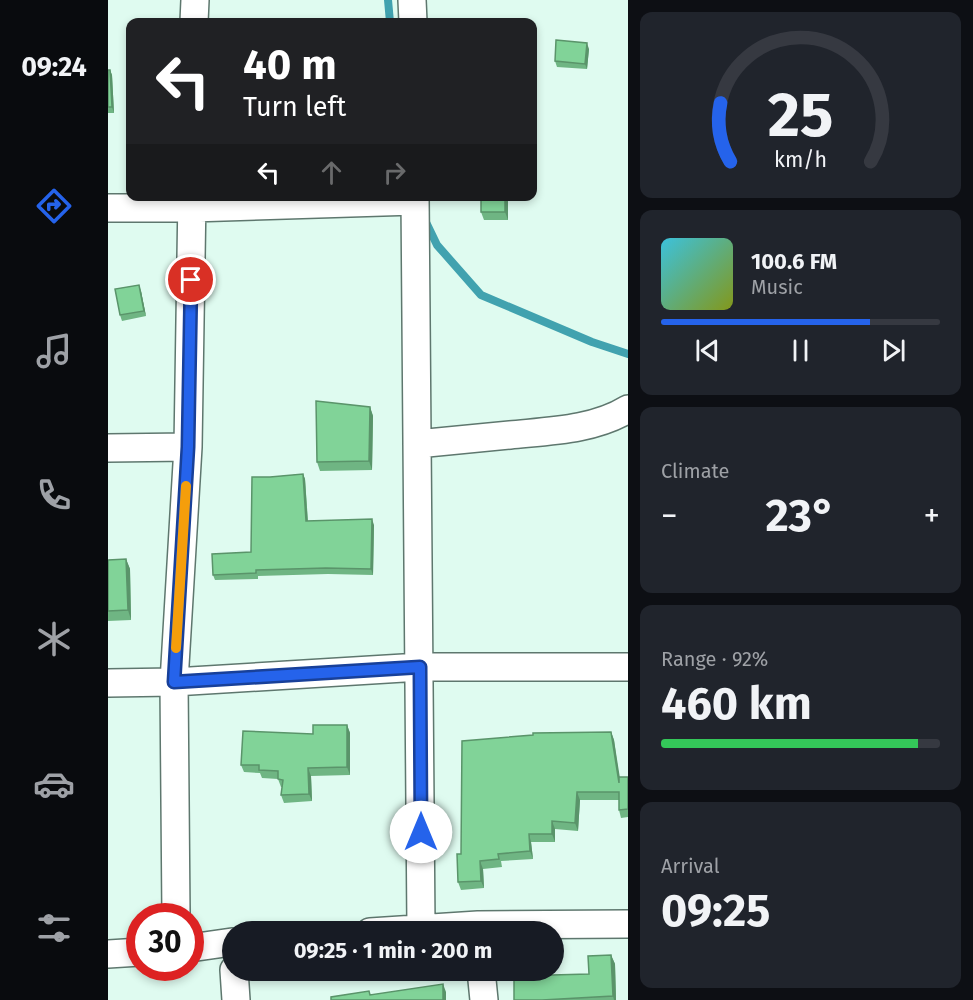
<!DOCTYPE html>
<meta charset="utf-8">
<style>
body{margin:0;font-family:"Fira Sans",sans-serif;background:#20242c;color:#f1f3f6;height:100vh;display:flex;flex-direction:column;font-size:22px;white-space:nowrap}
*{box-sizing:border-box;margin:0}
p{font-size:20px;color:#9ea1a6}
.icon{flex:none;width:33px;height:33px;fill:none;stroke:currentColor;stroke-width:2;stroke-linecap:round;stroke-linejoin:round}
.map{position:relative;flex:1;overflow:hidden}
.panel{display:flex;flex-direction:column;gap:12px;padding:12px;background:#0d0f14;width:345px}
.panel>*{flex:none}
.top-card{position:absolute;left:18px;top:18px;width:411px;height:183px;border-radius:12px;box-shadow:0 3px 9px #0003;background:#202124;color:#fff;overflow:hidden}
.speed{position:absolute;left:18px;top:903px;display:flex;gap:12px;font-size:30px;font-weight:700;text-align:center}
.speed>*{display:grid;place-content:center;width:78px;height:78px;border-radius:50%;background:#171b24;box-shadow:0 3px 9px #0003;line-height:1}
.speed .limit{border:9px solid #d22;background:#fff;color:#111}
.pin{position:absolute;display:grid;place-items:center;width:51px;height:51px;color:#fff;margin:-26px;border:3px solid #fff;border-radius:50%;box-shadow:0 2px 6px #0007}
.me{position:absolute;width:66px;margin:-33px;rotate:0deg;stroke-linejoin:round;filter:drop-shadow(0 0 4px #0008)}
.turn{display:flex;align-items:center;gap:21px;height:126px;padding:0 18px;font-size:27px}
.turn .icon{width:78px;height:78px;stroke-width:2.5}
.turn b{display:block;font-size:42px;line-height:51px}
.lanes{display:flex;align-items:center;height:57px;padding:0 18px;background:#0003;justify-content:center;gap:30px;direction:ltr}
.lanes .off{opacity:.35}
.big{font-size:45px;font-weight:700;line-height:1.1}
.panel .card{flex:1;display:flex;flex-direction:column;justify-content:center;gap:9px;min-width:0;padding:0 21px;border-radius:12px;background:#20242c}
.panel .dial{align-items:center;gap:0}
.dial svg{height:156px;overflow:visible;fill:none;stroke:#363941;stroke-width:7;stroke-linecap:round;text-anchor:middle}
.dial text{fill:#f1f3f6;stroke:none}
.song{display:flex;align-items:center;gap:18px}
.cover{width:72px;height:72px;border-radius:9px;background:linear-gradient(135deg,hsl(190 70% 55%),hsl(70 70% 35%))}
.played{height:6px;border-radius:3px;background:linear-gradient(90deg,#2563eb 75%,#363941 75%)}
.keys{display:flex;justify-content:space-around;direction:ltr}
.heat{display:flex;justify-content:space-between;align-items:center;font-size:33px;direction:ltr}
.charge{height:9px;border-radius:4px;background:linear-gradient(90deg,#34c759 92%,#363941 0)}
.trip{position:absolute;left:114px;top:921px;width:342px;height:60px;border-radius:30px;background:#171b24;box-shadow:0 3px 9px #0003;font-weight:700;line-height:60px;text-align:center}
main{display:flex;flex:1;min-height:0}
.menu{display:flex;flex-direction:column;width:108px;justify-content:space-around;align-items:center;background:#090b0e;color:#9ea1a6}
.menu .icon{width:42px;height:42px}
.menu .on{color:#2563eb}
.menu b{font-size:27px;color:#f1f3f6}
.map>svg:first-child{display:block}
</style>
<main>
<nav class="menu">
<b>09:24</b>
<svg class="icon on" aria-label="directions" viewBox="0 0 24 24"><path d="M12 3l9 9-9 9-9-9zM9 14v-3h6M13 9l2 2-2 2"/></svg>
<svg class="icon" aria-label="music" viewBox="0 0 24 24"><path d="M9 18V5l10-2v13"/><circle cx="6" cy="18" r="3"/><circle cx="16" cy="16" r="3"/></svg>
<svg class="icon" aria-label="phone" viewBox="0 0 24 24"><path d="M5 4h4l2 5-3 2q2 4 5 5l2-3 5 2v4C11 20 4 13 5 4z"/></svg>
<svg class="icon" aria-label="climate" viewBox="0 0 24 24"><path d="M12 3v18M4 7l16 10M4 17L20 7"/></svg>
<svg class="icon" aria-label="car" viewBox="0 0 24 24"><path d="M5 17H2v-5l4-1 3-4h7l3 4 3 1v5h-3M9 17h6M6 11h13"/><circle cx="7" cy="17" r="2"/><circle cx="17" cy="17" r="2"/></svg>
<svg class="icon" aria-label="filters" viewBox="0 0 24 24"><path d="M4 7h16M4 17h16"/><circle cx="9" cy="7" r="2"/><circle cx="15" cy="17" r="2"/></svg>
</nav>
<div class="map">
<svg width="520" height="1000" viewBox="0 0 520 1000">
<rect width="100%" height="100%" fill="#dffbf0"/>
<g fill="none" stroke-linecap="round" stroke-linejoin="round">
<path stroke="#41a2af" stroke-width="8" d="M 280,0 L 282,22
M 316,218 L 329,245 L 373,295 L 484,342 L 520,354"/>
<defs>
<path id="street" d="M 304,0 L 305,22
M 86,22 L 87,0
M 307,196 L 313,927
M 0,208 L 84,208 L 307,201
M 309,444 C 340,441 371,438 402,435 C 441,431 486,430 520,409
M 0,448 L 80,447
M 0,683 L 66,682 L 312,667 L 520,667
M 68,916 L 66,682 L 80,447 L 84,196
M 262,932 L 370,925 L 520,924
M 82,948 L 124,942
M 0,954 L 32,952
M 126,970 L 128,1000
M 373,970 L 376,1000"/>
</defs>
<use href="#street" stroke="#5e776e" stroke-width="30"/>
<use href="#street" stroke="#fff" stroke-width="27"/>
</g>
<path fill="#6fb583" d="M 481,49 L 479,69 L 449,67 L 447,61 Z
M 0,70 L 2,70 L 4,75 L 6,113 L 0,113 Z
M 400,196 L 400,220 L 376,220 L 373,212 Z
M 33,291 L 38,316 L 14,321 L 12,315 Z
M 262,407 L 265,416 L 264,470 L 212,471 L 209,462 Z
M 195,474 L 197,479 L 200,521 L 266,525 L 265,575 L 220,574 L 150,576 L 150,579 L 107,580 L 105,575 L 143,552 L 162,477 Z
M 18,559 L 22,569 L 23,620 L 0,621 L 0,560 Z
M 239,725 L 242,733 L 242,775 L 203,776 L 204,801 L 176,803 L 173,795 L 174,787 L 173,787 L 170,779 L 154,778 L 152,773 L 136,772 L 133,765 L 205,734 Z
M 503,732 L 506,740 L 511,777 L 520,777 L 520,817 L 513,818 L 511,810 L 511,800 L 472,800 L 470,831 L 447,829 L 447,842 L 423,842 L 425,859 L 393,861 L 394,867 L 375,869 L 376,888 L 353,890 L 350,882 L 353,854 Z
M 503,955 L 507,964 L 508,1000 L 406,1000 L 481,974 Z"/>
<path fill="#5a946a" d="M 479,43 L 481,49 L 479,69 L 477,64 Z
M 2,70 L 4,75 L 6,113 L 4,107 Z
M 397,196 L 400,196 L 400,220 L 397,212 Z
M 31,285 L 33,291 L 38,316 L 36,311 Z
M 262,407 L 265,416 L 264,470 L 261,461 Z
M 195,474 L 197,479 L 200,526 L 198,521 Z
M 264,519 L 266,525 L 265,575 L 263,569 Z
M 18,559 L 22,569 L 23,620 L 20,610 Z
M 239,725 L 242,733 L 242,775 L 239,767 Z
M 503,732 L 506,740 L 514,791 L 511,783 Z
M 200,768 L 203,776 L 204,801 L 201,794 Z
M 469,792 L 472,800 L 470,831 L 467,823 Z
M 444,821 L 447,829 L 447,842 L 444,834 Z
M 421,834 L 423,842 L 425,859 L 422,851 Z
M 372,861 L 375,869 L 376,888 L 373,881 Z
M 503,955 L 507,964 L 508,1000 L 506,1000 L 505,996 Z
M 335,984 L 338,992 L 338,1000 L 335,1000 Z"/>
<path fill="#81d398" stroke="#5a946a" stroke-width="1.5" d="M 247,21 L 269,21 L 269,22 L 247,22 Z
M 448,40 L 479,43 L 477,64 L 447,61 Z
M 0,70 L 2,70 L 4,107 L 0,107 Z
M 373,196 L 397,196 L 397,212 L 373,212 Z
M 31,285 L 36,311 L 12,315 L 7,289 Z
M 208,401 L 262,407 L 261,461 L 209,462 Z
M 195,474 L 198,521 L 264,519 L 263,569 L 218,568 L 148,570 L 148,573 L 105,575 L 104,554 L 143,552 L 144,477 L 162,477 Z
M 18,559 L 20,610 L 0,611 L 0,560 Z
M 205,725 L 239,725 L 239,767 L 200,768 L 201,794 L 173,795 L 175,780 L 170,779 L 170,771 L 151,770 L 151,765 L 133,765 L 135,731 L 205,734 Z
M 503,732 L 511,783 L 511,777 L 520,777 L 520,809 L 511,810 L 511,792 L 469,792 L 467,823 L 444,821 L 444,834 L 421,834 L 422,851 L 390,854 L 391,859 L 372,861 L 373,881 L 350,882 L 349,854 L 353,854 L 354,741 L 425,735 L 425,733 Z
M 503,955 L 505,996 L 434,1000 L 406,1000 L 406,976 L 481,974 L 480,956 Z
M 335,984 L 335,1000 L 223,1000 L 223,997 L 261,991 L 262,995 Z"/>
<g fill="none" stroke-linecap="round" stroke-linejoin="round">
<defs>
<path id="route" d="M 83,280 L 80,447 L 66,682 L 312,667 L 313,832"/>
</defs>
<use href="#route" stroke="#184099" stroke-width="15"/>
<use href="#route" stroke="#2563eb" stroke-width="10"/>
<path stroke="#f59e0b" stroke-width="10" d="M 68,648 L 78,486"/>
</g>
</svg>
<div class="speed"><div class="limit">30</div></div>
<div class="pin" style="left:83px;top:280px;background:#d93025"><svg class="icon" aria-label="arrive" viewBox="0 0 24 24"><path d="M6 21V4h12l-3 4 3 4H6"/></svg></div>
<svg class="me" style="left:313px;top:832px" viewBox="-20 -20 40 40"><circle r="19" fill="#fff"/><path d="M0-13L10 11 0 6-10 11z" fill="#2563eb"/></svg>
<div class="trip">09:25 · 1 min · 200 m</div>
<div class="top-card">
<div class="turn"><svg class="icon" aria-label="left" viewBox="0 0 24 24"><path d="M17 20v-9H6M10 6l-5 5 5 5"/></svg><div><b>40 m</b>Turn left</div></div>
<div class="lanes"><svg class="icon" aria-label="left" viewBox="0 0 24 24"><path d="M17 20v-9H6M10 6l-5 5 5 5"/></svg><svg class="icon off" aria-label="ahead" viewBox="0 0 24 24"><path d="M12 20V5M6 11l6-6 6 6"/></svg><svg class="icon off" aria-label="right" viewBox="0 0 24 24"><path d="M7 20v-9h11M14 6l5 5-5 5"/></svg></div>
</div>
</div>
<section class="panel">
<div class="card dial"><svg viewBox="0 0 100 80">
<path d="M14 69A42 42 0 1 1 86 69"/>
<path d="M14 69A42 42 0 0 1 9 39" stroke="#2563eb"/>
<text x="50" y="56" font-size="32" font-weight="700">25</text>
<text x="50" y="72" font-size="11">km/h</text>
</svg></div>
<div class="card">
<div class="song"><i class="cover"></i><div><b>100.6 FM</b><p>Music</p></div></div>
<div class="played"></div>
<div class="keys"><svg class="icon" aria-label="previous" viewBox="0 0 24 24"><path d="M18 5L8 12l10 7zM5 5v14"/></svg><svg class="icon" aria-label="pause" viewBox="0 0 24 24"><path d="M8 5v14M16 5v14"/></svg><svg class="icon" aria-label="next" viewBox="0 0 24 24"><path d="M6 5l10 7-10 7zM19 5v14"/></svg></div>
</div>
<div class="card"><p>Climate</p>
<div class="heat"><a>−</a><b class="big">23°</b><a>+</a></div>
</div>
<div class="card"><p>Range · 92%</p><b class="big">460 km</b><div class="charge"></div></div>
<div class="card"><p>Arrival</p><b class="big">09:25</b></div>
</section>
</main>
